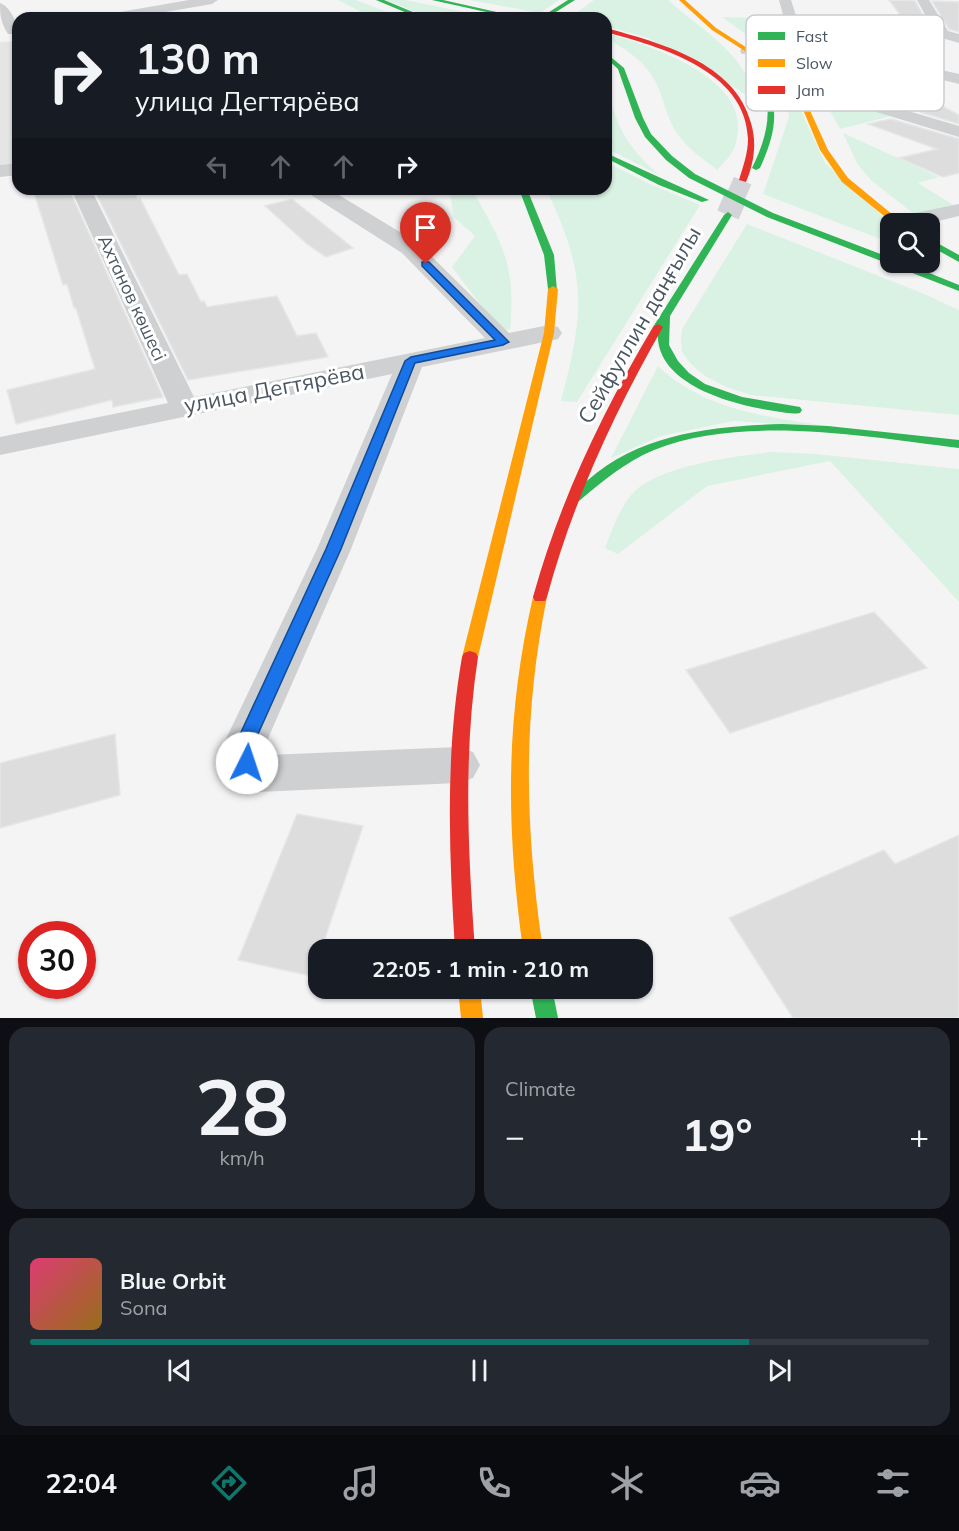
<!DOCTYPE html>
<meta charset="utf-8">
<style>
body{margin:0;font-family:Mulish,sans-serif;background:#242831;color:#f1f3f6;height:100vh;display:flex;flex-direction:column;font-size:22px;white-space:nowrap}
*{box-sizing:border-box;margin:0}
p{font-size:20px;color:#9ea1a6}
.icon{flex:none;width:33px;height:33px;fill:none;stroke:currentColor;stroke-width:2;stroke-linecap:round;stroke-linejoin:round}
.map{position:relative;height:1018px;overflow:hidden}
.details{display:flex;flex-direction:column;gap:9px;padding:9px;background:#0d0f14;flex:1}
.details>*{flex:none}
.guide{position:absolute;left:12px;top:12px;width:600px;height:183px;border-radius:18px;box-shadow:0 2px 4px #0004;background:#171b24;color:#f1f3f6;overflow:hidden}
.fabs{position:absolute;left:880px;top:213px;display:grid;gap:12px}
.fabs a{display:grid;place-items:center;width:60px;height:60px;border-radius:12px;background:#171b24;box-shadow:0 2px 4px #0004;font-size:30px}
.speed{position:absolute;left:18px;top:921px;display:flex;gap:12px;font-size:30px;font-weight:700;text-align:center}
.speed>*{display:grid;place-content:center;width:78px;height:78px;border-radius:50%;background:#171b24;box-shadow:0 2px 4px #0004;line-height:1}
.speed .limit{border:9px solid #d22;background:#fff;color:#111}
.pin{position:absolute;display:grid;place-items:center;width:51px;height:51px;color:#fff;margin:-62px -26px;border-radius:50% 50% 50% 0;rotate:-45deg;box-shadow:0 0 6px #0007}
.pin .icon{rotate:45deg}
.me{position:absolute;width:66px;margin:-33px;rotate:4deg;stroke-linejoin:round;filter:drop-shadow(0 0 4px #0008)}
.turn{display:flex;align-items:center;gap:21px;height:126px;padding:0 24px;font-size:27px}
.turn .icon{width:78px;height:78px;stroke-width:2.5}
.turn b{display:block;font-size:42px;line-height:51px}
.lanes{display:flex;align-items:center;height:57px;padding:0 24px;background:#0003;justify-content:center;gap:30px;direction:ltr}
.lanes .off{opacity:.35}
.big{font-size:45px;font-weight:700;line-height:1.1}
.details .widget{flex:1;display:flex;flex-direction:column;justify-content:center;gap:9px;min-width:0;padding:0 21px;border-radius:18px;background:#242831}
.details .dial{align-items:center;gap:0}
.dial b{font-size:78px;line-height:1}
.song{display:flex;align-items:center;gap:18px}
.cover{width:72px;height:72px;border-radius:9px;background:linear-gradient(135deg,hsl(340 70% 55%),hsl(40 70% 35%))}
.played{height:6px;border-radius:3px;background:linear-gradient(90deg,#0f766e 80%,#363941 80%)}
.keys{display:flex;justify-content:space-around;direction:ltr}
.heat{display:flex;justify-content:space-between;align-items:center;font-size:33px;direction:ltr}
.details .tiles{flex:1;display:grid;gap:9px;grid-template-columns:1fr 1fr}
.widget:last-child{grid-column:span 2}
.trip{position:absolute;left:308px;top:939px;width:345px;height:60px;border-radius:18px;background:#171b24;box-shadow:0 2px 4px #0004;font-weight:700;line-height:60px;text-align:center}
.dock{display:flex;height:96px;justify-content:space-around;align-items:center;background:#090b0e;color:#9ea1a6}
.dock .icon{width:42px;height:42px}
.dock .active{color:#0f766e}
.dock b{font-size:27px;color:#f1f3f6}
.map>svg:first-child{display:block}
</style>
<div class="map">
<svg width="959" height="1018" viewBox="0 0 959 1018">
<rect width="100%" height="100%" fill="#f4f4f4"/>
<path fill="#e6e5e6" d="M 18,41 L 18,163 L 0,165 L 0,42 Z"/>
<path fill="#d9f2e3" d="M 338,0 L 356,0 L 402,18 L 366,18 L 371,17 Z
M 386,0 L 406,0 L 492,18 L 431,18 Z
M 470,0 L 559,0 L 540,13 Z
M 594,0 L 668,0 C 700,29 744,52 755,97 L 746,96 L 739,90 L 648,38 L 606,26 L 606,18 L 569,18 Z
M 722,17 L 784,19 L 788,47 L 765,48 Z
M 606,33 C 648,45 742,75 738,130 C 737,138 736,146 732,152 C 728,159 722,164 717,170 C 703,159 687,148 676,132 C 668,119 664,103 659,89 C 649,64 629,51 606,38 Z
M 779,80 L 796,100 L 825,163 L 891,224 L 891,243 L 763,194 L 789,117 L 785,92 Z
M 606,86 C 617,127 627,147 659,175 L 606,148 Z
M 821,94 L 895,115 L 840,129 Z
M 843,133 L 939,177 L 918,183 L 955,206 L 914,214 L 872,181 L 858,165 Z
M 606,162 L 650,184 L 700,205 L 577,402 L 561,401 C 585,311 587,274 546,189 L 606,189 Z
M 449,189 L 472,189 C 503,245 516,264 510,330 L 499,329 L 452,267 L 475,236 L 454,217 Z
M 747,224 L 922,293 L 959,310 L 959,415 L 751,395 L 726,387 L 705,376 L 691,364 L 682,352 L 681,339 L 682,329 Z
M 658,366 C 707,413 777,418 840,428 L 733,421 L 661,436 L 611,458 Z
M 772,452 L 815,454 L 959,469 L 959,602 L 830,461 L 707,486 L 618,554 L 605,548 C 613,528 620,506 635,491 C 662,465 736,456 772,452 Z"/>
<path fill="#ddddde" stroke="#e5e6e7" stroke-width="1.5" d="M 889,0 L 915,1 L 929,26 L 907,24 Z
M 932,1 L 959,2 L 959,32 L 949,29 Z
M 944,107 L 959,115 L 959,124 L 920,112 Z
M 891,119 L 959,139 L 959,173 L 943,177 L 899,158 L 937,149 L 868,124 Z
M 33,189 L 69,189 L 163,397 L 113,407 L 112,400 L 16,424 L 7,390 L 95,369 L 76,308 L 74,308 L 67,284 L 63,285 Z
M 94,189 L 133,189 L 138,199 L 140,198 L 179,275 L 187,274 L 201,302 L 204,301 L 207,307 L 277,296 L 297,336 L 316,333 L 328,357 L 188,380 Z
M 292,199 L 353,248 L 326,257 L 307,244 L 265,206 Z
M 874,612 L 927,668 L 730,733 L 686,670 Z
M 115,734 L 120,795 L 0,828 L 0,763 Z
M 297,814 L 363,826 L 321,950 L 318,950 L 318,957 L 312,976 L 238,960 Z
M 959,835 L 959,1018 L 793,1018 L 729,918 L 884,850 L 895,864 Z"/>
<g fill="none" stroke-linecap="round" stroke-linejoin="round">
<path stroke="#d2d4d7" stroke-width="19" stroke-dasharray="19 9" stroke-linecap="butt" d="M 735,198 L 743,180"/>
<path stroke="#d2d4d7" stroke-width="23" stroke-dasharray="23 12" stroke-linecap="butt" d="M 728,215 L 736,196"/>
<path fill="#ced0d2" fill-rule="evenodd" d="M 189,0 L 218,0 L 212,4 L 131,18 L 101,18 L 108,14 Z
M 779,0 L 791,0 L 805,44 L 841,43 L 934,31 L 917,0 L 929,0 L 948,31 L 959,34 L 959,43 L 942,38 L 862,49 L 885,57 L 959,74 L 959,84 L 875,63 L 845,51 L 742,54 L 740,51 L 742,48 L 747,47 L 791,45 Z
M 0,3 C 10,6 18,24 18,34 L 8,34 C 1,23 0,16 0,3 Z
M 790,76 L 959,126 L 959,137 L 784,84 L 782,81 Z
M 18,163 L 18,175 L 0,177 L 0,165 Z
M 71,189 L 91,189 L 194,397 L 485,338 L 402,253 L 308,193 L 305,189 L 329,189 L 418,243 L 509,333 L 549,325 L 558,327 L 562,333 L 558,339 L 549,341 L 422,367 L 351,549 L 266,743 L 268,755 L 458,747 L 473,752 L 480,765 L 473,778 L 458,783 L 258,792 C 231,783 226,770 224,743 L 317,549 L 392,374 L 0,455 L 0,437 L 168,403 Z
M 959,204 L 959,216 L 926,224 L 891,224 L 891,227 L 888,223 L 891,218 Z"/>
<path fill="#30b455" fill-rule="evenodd" d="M 376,0 L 384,0 L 427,18 L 419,18 Z
M 432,0 L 443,0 L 524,18 L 513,18 Z
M 568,0 L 575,0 L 551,15 L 546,14 Z
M 606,53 L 624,68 L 643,118 L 651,134 L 672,156 L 695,174 L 773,213 L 891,258 L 891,262 L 902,262 L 959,285 L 959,291 L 767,217 L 689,178 L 666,160 L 645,137 L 635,118 L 618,69 L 606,58 Z
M 748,55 L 752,55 C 779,97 781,122 760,168 L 756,170 L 752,168 C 765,141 774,114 762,85 C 758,75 749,64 748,55 Z
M 606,153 L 709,200 L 702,202 L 659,185 L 606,158 Z
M 519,189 L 527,189 L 554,255 L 557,291 L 553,292 L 548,289 L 544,255 Z
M 728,212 L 732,215 L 670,316 L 669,345 L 678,361 L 689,373 L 705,384 L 742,397 L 800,407 L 802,410 L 800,413 C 790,415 778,411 768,410 C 728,403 653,383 658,330 L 653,327 L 724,215 Z
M 930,239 L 959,255 L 959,262 L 930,246 Z
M 782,424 L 828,426 L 959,440 L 959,448 C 868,437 741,414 654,450 C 625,462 603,481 579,501 L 574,502 L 567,498 C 573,491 581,485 588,480 C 641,433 714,426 782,424 Z
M 530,988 L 552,988 L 558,1018 L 536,1018 Z"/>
<path fill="#ff9f0a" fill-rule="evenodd" d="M 679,0 L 685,0 L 716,28 L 766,60 L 792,80 L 802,93 L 828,150 L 848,178 L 904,224 L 894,224 L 842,182 L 820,150 L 796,93 L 788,82 L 762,62 L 712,30 Z
M 553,286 L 558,289 L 554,333 L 478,657 L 476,661 L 470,663 L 464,661 L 462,657 L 544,333 L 548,289 Z
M 540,592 L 545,593 L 547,597 C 522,719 525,827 543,950 L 523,950 C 506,826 505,719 533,597 L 535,593 Z
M 458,988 L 480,988 L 483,1018 L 461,1018 Z"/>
<path fill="#e5322d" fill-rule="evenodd" d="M 606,28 C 660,43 735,62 751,123 C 757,143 754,163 746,182 L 739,180 C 743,167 748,153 748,139 C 746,70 660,47 606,32 Z
M 658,324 L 663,327 C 614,413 573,501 547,597 L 545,601 L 535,601 L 533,597 C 560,500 602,413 653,327 Z
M 470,651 L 476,653 L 478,657 C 463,755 468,851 475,950 L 455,950 C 449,851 445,755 462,657 L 464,653 Z"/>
</g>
<path fill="#1a73e8" stroke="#114b97" stroke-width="1.5" d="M 422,262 L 429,262 L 509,342 L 503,345 L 415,363 L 341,549 L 254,743 L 256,763 L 253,768 L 247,770 L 240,768 L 236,743 L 326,549 L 405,361 L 411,357 L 495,340 L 422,266 Z"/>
<g text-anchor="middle" stroke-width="6" stroke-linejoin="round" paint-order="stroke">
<g font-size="18" fill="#4a5661" stroke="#fff">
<text transform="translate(132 298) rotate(65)" y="6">Ахтанов көшесі</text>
</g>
<g font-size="22" fill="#4a5661" stroke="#fff">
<text transform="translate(639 325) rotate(-60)" y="8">Сейфуллин даңғылы</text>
<text transform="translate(274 388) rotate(-11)" y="8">улица Дегтярёва</text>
</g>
</g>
<rect x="746" y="15" width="198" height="96" rx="9" fill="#fff" stroke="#c9ccd0" stroke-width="1.5"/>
<rect x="758" y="32" width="27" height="8" fill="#30b455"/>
<rect x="758" y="59" width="27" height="8" fill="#ff9f0a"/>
<rect x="758" y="86" width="27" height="8" fill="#e5322d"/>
<g font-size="16" fill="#4a5661">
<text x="796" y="42">Fast</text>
<text x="796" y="69">Slow</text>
<text x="796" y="96">Jam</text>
</g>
</svg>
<div class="fabs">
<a><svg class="icon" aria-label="search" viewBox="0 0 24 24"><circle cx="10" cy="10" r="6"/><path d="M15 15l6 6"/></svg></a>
</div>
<div class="speed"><div class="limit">30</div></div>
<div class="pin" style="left:426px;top:264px;background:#d93025"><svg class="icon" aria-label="arrive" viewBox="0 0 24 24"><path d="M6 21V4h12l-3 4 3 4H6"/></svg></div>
<svg class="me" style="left:247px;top:763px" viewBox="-20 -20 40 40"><circle r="19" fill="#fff"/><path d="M0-13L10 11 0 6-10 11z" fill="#1a73e8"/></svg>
<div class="trip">22:05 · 1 min · 210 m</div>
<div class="guide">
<div class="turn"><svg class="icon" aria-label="right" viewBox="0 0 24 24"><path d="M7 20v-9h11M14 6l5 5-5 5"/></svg><div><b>130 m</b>улица Дегтярёва</div></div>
<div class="lanes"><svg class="icon off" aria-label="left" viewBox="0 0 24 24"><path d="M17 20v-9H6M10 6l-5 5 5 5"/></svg><svg class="icon off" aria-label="ahead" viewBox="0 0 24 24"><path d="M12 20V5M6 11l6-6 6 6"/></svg><svg class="icon off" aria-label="ahead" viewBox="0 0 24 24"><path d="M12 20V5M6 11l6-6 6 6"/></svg><svg class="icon" aria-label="right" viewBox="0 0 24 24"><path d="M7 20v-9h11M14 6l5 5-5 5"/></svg></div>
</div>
</div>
<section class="details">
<div class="tiles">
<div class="widget dial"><b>28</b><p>km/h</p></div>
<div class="widget"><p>Climate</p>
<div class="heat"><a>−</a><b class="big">19°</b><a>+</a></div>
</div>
<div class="widget">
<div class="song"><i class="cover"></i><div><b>Blue Orbit</b><p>Sona</p></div></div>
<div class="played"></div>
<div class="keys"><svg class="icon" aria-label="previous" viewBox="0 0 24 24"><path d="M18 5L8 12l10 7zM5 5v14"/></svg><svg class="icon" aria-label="pause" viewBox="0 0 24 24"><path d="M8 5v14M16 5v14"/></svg><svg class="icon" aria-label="next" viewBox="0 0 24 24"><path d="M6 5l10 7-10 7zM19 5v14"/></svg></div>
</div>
</div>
</section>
<nav class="dock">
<b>22:04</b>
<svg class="icon active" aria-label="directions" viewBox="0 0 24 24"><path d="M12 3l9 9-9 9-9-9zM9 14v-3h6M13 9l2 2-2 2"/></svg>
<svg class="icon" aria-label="music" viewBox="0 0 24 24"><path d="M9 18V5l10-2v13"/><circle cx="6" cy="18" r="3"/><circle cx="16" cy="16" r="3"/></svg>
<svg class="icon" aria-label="phone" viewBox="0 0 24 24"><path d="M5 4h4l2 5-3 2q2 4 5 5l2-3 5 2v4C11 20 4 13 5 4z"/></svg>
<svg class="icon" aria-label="climate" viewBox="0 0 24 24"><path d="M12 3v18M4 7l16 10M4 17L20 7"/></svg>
<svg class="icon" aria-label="car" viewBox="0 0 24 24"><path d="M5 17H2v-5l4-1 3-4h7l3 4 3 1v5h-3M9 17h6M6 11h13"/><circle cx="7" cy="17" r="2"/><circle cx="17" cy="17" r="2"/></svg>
<svg class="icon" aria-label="filters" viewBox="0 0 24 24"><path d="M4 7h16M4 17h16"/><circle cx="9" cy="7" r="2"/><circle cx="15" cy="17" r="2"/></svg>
</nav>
